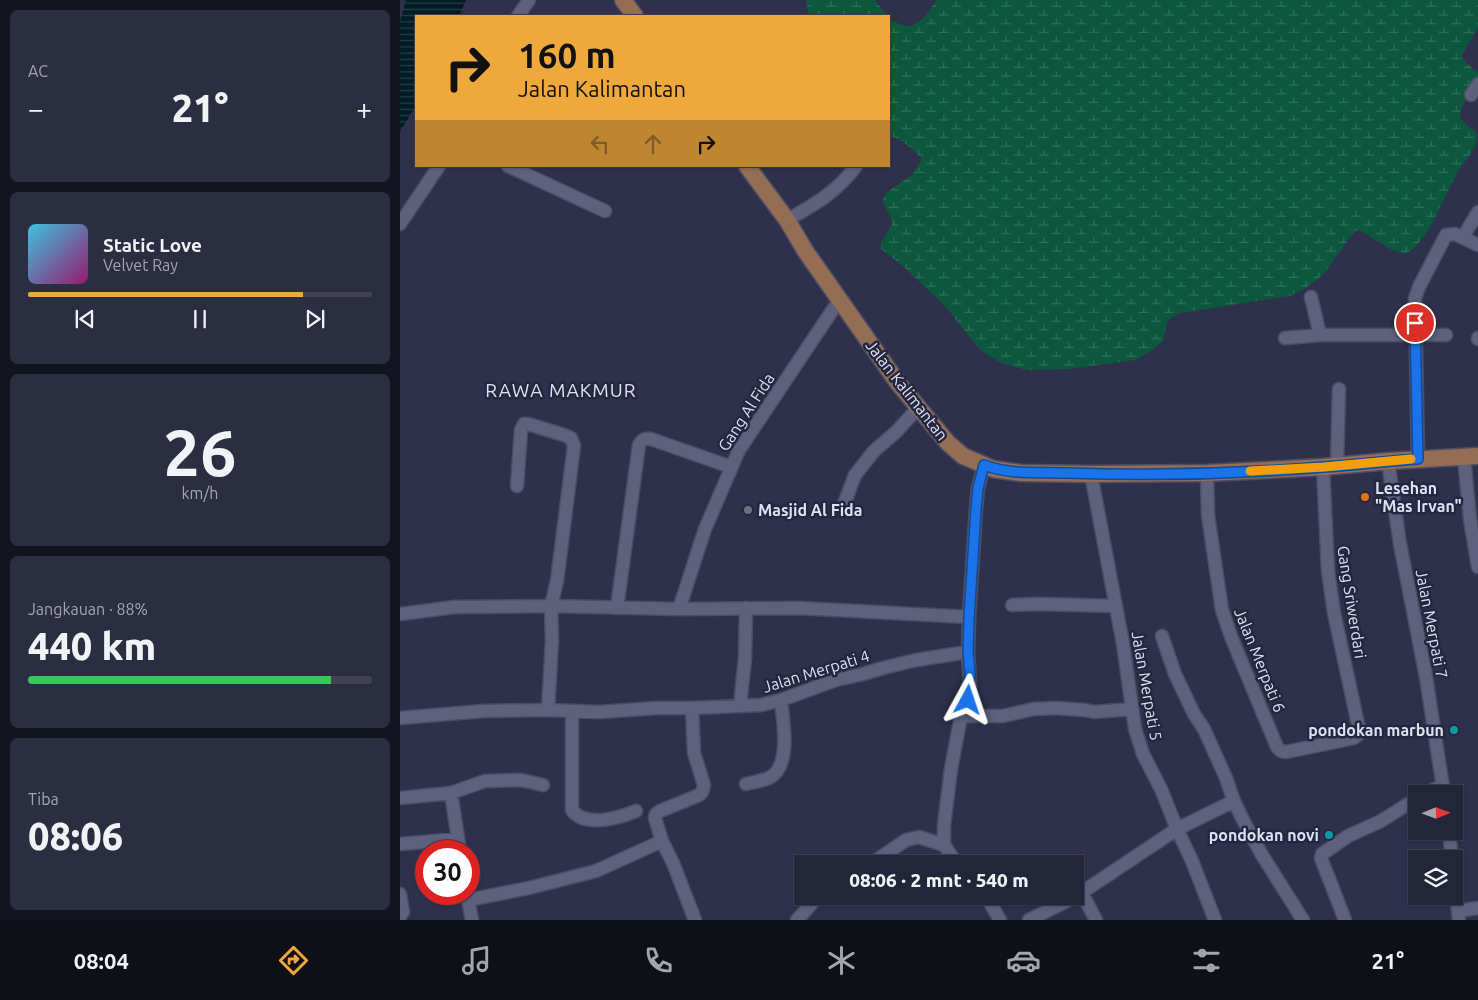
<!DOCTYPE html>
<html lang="id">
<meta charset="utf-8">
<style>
body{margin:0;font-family:Ubuntu,sans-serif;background:#2b2d41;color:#f1f3f6;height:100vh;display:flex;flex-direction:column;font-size:19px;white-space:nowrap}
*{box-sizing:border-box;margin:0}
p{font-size:16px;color:#a3a5ae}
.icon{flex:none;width:28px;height:28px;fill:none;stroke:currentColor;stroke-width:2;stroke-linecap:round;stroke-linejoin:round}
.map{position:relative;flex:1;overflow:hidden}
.side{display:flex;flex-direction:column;gap:10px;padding:10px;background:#13141f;width:400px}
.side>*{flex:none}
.top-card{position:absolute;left:15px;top:15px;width:475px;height:152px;border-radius:0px;box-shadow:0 1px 4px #0004,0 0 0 1px #404253;background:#eea83c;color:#111;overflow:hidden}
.needle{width:32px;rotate:89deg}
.fabs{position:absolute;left:1008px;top:785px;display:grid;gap:10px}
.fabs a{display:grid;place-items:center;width:55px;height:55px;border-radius:0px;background:#232539;box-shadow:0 1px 4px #0004,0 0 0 1px #404253;font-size:25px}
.speed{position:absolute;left:15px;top:840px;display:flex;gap:10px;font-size:25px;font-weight:700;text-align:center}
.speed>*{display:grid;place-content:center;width:65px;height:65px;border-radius:50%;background:#232539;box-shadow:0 1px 4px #0004,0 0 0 1px #404253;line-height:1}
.speed .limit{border:8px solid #d22;background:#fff;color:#111}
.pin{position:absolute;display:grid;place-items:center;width:42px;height:42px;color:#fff;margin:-21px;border:2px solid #fff;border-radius:50%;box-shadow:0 1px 5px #0007}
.me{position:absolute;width:55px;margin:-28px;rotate:5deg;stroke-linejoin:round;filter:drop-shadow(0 0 4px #0008)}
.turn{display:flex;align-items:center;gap:18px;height:105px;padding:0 20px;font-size:22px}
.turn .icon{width:65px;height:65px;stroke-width:2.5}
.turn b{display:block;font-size:35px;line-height:42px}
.lanes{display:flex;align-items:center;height:48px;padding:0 20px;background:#0003;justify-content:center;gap:25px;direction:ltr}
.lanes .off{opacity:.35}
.big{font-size:38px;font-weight:800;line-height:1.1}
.side .widget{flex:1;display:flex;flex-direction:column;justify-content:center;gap:8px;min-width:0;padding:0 18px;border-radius:8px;background:#2b2d41}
.side .dial{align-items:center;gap:0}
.dial b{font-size:65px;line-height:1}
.song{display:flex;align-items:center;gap:15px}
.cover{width:60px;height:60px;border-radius:8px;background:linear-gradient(135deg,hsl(190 70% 55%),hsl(320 70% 35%))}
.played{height:5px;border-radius:2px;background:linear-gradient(90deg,#eea83c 80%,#404253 80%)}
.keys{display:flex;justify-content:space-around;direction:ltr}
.heat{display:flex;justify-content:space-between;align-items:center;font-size:28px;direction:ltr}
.charge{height:8px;border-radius:4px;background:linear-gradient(90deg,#34c759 88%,#404253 0)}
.trip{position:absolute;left:394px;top:855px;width:290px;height:50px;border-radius:0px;background:#232539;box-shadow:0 1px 4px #0004,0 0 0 1px #404253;font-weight:800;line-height:50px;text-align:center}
.tab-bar{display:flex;height:80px;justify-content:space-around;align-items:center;background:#0e0f17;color:#a3a5ae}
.tab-bar .icon{width:35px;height:35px}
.tab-bar .on{color:#eea83c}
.tab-bar b{font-size:22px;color:#f1f3f6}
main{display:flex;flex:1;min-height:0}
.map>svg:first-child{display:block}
</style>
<main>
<section class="side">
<div class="widget"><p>AC</p>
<div class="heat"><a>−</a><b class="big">21°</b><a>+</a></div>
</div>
<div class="widget">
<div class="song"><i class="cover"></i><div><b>Static Love</b><p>Velvet Ray</p></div></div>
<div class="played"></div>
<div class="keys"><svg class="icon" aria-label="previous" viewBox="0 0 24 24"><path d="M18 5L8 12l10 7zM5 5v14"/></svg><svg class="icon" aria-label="pause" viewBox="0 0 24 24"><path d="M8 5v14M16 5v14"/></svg><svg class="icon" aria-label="next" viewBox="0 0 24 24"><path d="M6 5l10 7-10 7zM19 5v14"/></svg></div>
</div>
<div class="widget dial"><b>26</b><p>km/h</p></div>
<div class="widget"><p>Jangkauan · 88%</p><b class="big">440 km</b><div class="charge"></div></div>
<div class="widget"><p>Tiba</p><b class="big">08:06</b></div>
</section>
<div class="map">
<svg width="1078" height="920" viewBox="0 0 1078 920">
<defs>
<pattern id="wetland-marsh" width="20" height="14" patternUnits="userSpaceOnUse" patternTransform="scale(1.25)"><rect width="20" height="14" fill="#0c573d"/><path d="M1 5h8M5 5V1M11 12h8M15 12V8" fill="none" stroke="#2f6f5a"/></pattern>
<pattern id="water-rules" width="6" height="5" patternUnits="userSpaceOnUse" patternTransform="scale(1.25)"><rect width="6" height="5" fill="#001c25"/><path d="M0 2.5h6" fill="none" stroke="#253d45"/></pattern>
</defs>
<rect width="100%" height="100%" fill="#2f314c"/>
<path fill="url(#wetland-marsh)" d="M 406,0 L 475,0 L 487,16 L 409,16 Z
M 537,0 L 1078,0 L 1078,28 L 1062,54 C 1063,62 1071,67 1078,72 C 1078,92 1062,99 1060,113 C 1059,126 1077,126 1077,137 C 1077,149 1065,160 1059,170 C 1045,194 1036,222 1018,244 C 1015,247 1010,252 1006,253 C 993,255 971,235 958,230 L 954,232 L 923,275 L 907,287 L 890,296 L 780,313 L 771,318 L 767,323 L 763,341 L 752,350 L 735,360 L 669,369 L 626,370 L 601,363 L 580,350 L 546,307 L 503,266 L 481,249 L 481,242 L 492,225 L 491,218 L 482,201 L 486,193 L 512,175 L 522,159 C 513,150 502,138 489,136 L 489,18 C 515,37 522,19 537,0 Z"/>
<path fill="url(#water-rules)" d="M 6,0 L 66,0 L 59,16 L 16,16 L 16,105 L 0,132 L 0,21 Z"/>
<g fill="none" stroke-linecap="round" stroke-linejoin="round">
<defs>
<path id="minor" d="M 118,16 L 129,0
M 1071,95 L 1078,84
M 108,166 L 205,211
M 387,220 C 414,205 437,192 456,166
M 0,224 L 39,166
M 1063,237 L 1078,212
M 911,297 L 920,335
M 885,338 L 920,335 L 1046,335
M 1078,338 L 1078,339
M 1064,457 L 1070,519 L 1078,567
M 1018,459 L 1015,298 L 1019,287 L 1046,235 L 1055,234 L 1078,245
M 988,461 L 1000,544 L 1026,677 L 1044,794
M 937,466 L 939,389
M 807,473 L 808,515 L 822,610 L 832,639 L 877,747 L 881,751 L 886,752 L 954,738 L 959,734 L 959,729 L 934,613 L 928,571 L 923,467
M 691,474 L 723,644 L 735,729 L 743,754 L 761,789 L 777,829 L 792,861 L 815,920
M 117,486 L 121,430 L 124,424 L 128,424 L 164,435 L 171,438 L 174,446 L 157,581 L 151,606 L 152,641 L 148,710
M 443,507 L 455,475 L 474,451 L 496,432 L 518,408
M 612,605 L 639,604 L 715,606
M 217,608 L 239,445 C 242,439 245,438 251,439 L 331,467
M 279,609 L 305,529 L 339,450 L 440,299
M 0,614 L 55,607 L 151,606 L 279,609 L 399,608 L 569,617
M 762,636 L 775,674 L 794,714 L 804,729 L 826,778 L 834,801 L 843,820 L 862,855 L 903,920
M 340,706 L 345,658 L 346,608
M 292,708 L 294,753 L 304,785 C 303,791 302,794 297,796 L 260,811 L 256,814 L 255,818 L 262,841 L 273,863 L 295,920
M 172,711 L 172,810 C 185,828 219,818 236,811
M 561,716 L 603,716 L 633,709 L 655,708 L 685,710 L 694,712 L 732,709
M 0,718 L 83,711 L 148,710 L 200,712 L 256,708 L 292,708 L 361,705 L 381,700 L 436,680 L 463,674 L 483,668 L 516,660 L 568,652
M 346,784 C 353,782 362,781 369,778 C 392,767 383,720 381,700
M 51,793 L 60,851
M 1024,794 L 1043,785
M 0,798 L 51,793 L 85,781 L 121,780 L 143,785
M 1049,831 L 1052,859
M 0,844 L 58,839
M 471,864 L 506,840 L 519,837 L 544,845
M 557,864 L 544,845 L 544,825 L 551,769 L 561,716 L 568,700 L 570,685 L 568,652 L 569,617 L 576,509 L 578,488 L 584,465
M 1054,875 L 1059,920
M 682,893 L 696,920
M 0,894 L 3,912 L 0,916
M 67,894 L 72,920
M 586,896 L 600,920
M 68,900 L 129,888 L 196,871 L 262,841
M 1058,911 L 1078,908
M 397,920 L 415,900 L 422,896
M 629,920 L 675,897 L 777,829 L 834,801
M 945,920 L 921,858 L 922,854 L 948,836 L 981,821 L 1016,799"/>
<path id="major" d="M 223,0 L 235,16
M 347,166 L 387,220 L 406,252 L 498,383 L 548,443 L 563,456 L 584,465 L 593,469 L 621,473 L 691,474 L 807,473 L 923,467 L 989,461 L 1078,456"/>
</defs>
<use href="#minor" stroke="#4b4d63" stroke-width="15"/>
<use href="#major" stroke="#4b4d63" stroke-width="19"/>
<use href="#minor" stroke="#5d617e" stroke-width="12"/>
<use href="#major" stroke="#946d55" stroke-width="16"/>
</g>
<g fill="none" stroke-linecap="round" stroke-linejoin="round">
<defs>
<path id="route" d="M 568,700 L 570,673 L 568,652 L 569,618 L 576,509 L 578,488 L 584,465 C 610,475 639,472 666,473 C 752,476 838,474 924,467 C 955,465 987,461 1018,459 L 1015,323"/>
</defs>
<use href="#route" stroke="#114b97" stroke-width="12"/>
<use href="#route" stroke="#1a73e8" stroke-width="9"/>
<path stroke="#f59e0b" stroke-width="9" d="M 850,471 L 924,467 L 1011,459"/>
</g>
<circle fill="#e8710a" stroke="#252741" stroke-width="2" cx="965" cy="497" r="5"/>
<circle fill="#6b7280" stroke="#252741" stroke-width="2" cx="348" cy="510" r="5"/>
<g fill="#0f9aa8" stroke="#252741" stroke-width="2">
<circle cx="1054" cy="730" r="5"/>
<circle cx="929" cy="835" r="5"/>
</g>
<g text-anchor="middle" stroke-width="5" stroke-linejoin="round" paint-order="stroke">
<g font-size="16" fill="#dee1f2" stroke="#252741">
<text transform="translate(507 390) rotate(52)" y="6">Jalan Kalimantan</text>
<text transform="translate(346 412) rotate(-57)" y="6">Gang Al Fida</text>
<text transform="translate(952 602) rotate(81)" y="6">Gang Sriwerdari</text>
<text transform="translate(1032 624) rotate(79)" y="6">Jalan Merpati 7</text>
<text transform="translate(860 660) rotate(68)" y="6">Jalan Merpati 6</text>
<text transform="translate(416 671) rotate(-17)" y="6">Jalan Merpati 4</text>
<text transform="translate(747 686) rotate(80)" y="6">Jalan Merpati 5</text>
</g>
<g font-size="16" font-weight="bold" fill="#dee1f2" stroke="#252741" text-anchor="start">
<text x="975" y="494">Lesehan<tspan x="975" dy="18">"Mas Irvan"</tspan></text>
<text x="358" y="516">Masjid Al Fida</text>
<text x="1044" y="736" text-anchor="end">pondokan marbun</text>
<text x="919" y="841" text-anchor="end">pondokan novi</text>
</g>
<g font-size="19" letter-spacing="1" fill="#dee1f2" stroke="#252741">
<text x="161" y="397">RAWA MAKMUR</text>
</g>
</g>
</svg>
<div class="fabs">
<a><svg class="needle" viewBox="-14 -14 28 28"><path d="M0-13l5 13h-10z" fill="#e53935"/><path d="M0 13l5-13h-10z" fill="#a3a5ae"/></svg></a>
<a><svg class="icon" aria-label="layers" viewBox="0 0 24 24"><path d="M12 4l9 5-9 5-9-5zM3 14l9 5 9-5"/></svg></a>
</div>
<div class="speed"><div class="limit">30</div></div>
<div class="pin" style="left:1015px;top:323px;background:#d93025"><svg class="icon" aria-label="arrive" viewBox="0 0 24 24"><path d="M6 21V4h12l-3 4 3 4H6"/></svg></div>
<svg class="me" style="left:568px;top:700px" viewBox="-20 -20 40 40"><path d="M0-17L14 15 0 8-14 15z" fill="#1a73e8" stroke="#fff" stroke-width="4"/></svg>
<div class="trip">08:06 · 2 mnt · 540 m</div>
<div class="top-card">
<div class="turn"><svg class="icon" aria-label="right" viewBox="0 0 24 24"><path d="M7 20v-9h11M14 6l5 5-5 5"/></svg><div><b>160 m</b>Jalan Kalimantan</div></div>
<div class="lanes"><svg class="icon off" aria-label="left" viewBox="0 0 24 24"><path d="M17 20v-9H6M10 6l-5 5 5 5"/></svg><svg class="icon off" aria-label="ahead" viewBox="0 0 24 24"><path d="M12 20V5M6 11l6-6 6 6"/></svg><svg class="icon" aria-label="right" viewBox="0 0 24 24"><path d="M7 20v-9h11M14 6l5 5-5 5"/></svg></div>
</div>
</div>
</main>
<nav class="tab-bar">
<b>08:04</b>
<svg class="icon on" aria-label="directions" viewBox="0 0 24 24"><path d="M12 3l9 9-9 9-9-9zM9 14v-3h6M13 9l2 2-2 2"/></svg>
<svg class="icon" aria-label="music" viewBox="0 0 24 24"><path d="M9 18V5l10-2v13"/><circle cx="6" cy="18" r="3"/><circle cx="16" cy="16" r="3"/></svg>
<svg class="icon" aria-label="phone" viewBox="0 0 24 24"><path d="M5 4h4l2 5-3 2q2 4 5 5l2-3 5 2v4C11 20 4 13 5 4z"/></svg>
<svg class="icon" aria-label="climate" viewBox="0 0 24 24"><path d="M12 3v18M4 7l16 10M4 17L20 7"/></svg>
<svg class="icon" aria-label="car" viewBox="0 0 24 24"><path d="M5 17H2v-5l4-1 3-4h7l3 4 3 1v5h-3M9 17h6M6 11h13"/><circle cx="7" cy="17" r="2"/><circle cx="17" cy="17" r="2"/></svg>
<svg class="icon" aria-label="filters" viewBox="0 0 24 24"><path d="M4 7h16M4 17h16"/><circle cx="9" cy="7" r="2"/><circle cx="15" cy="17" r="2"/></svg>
<b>21°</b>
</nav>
